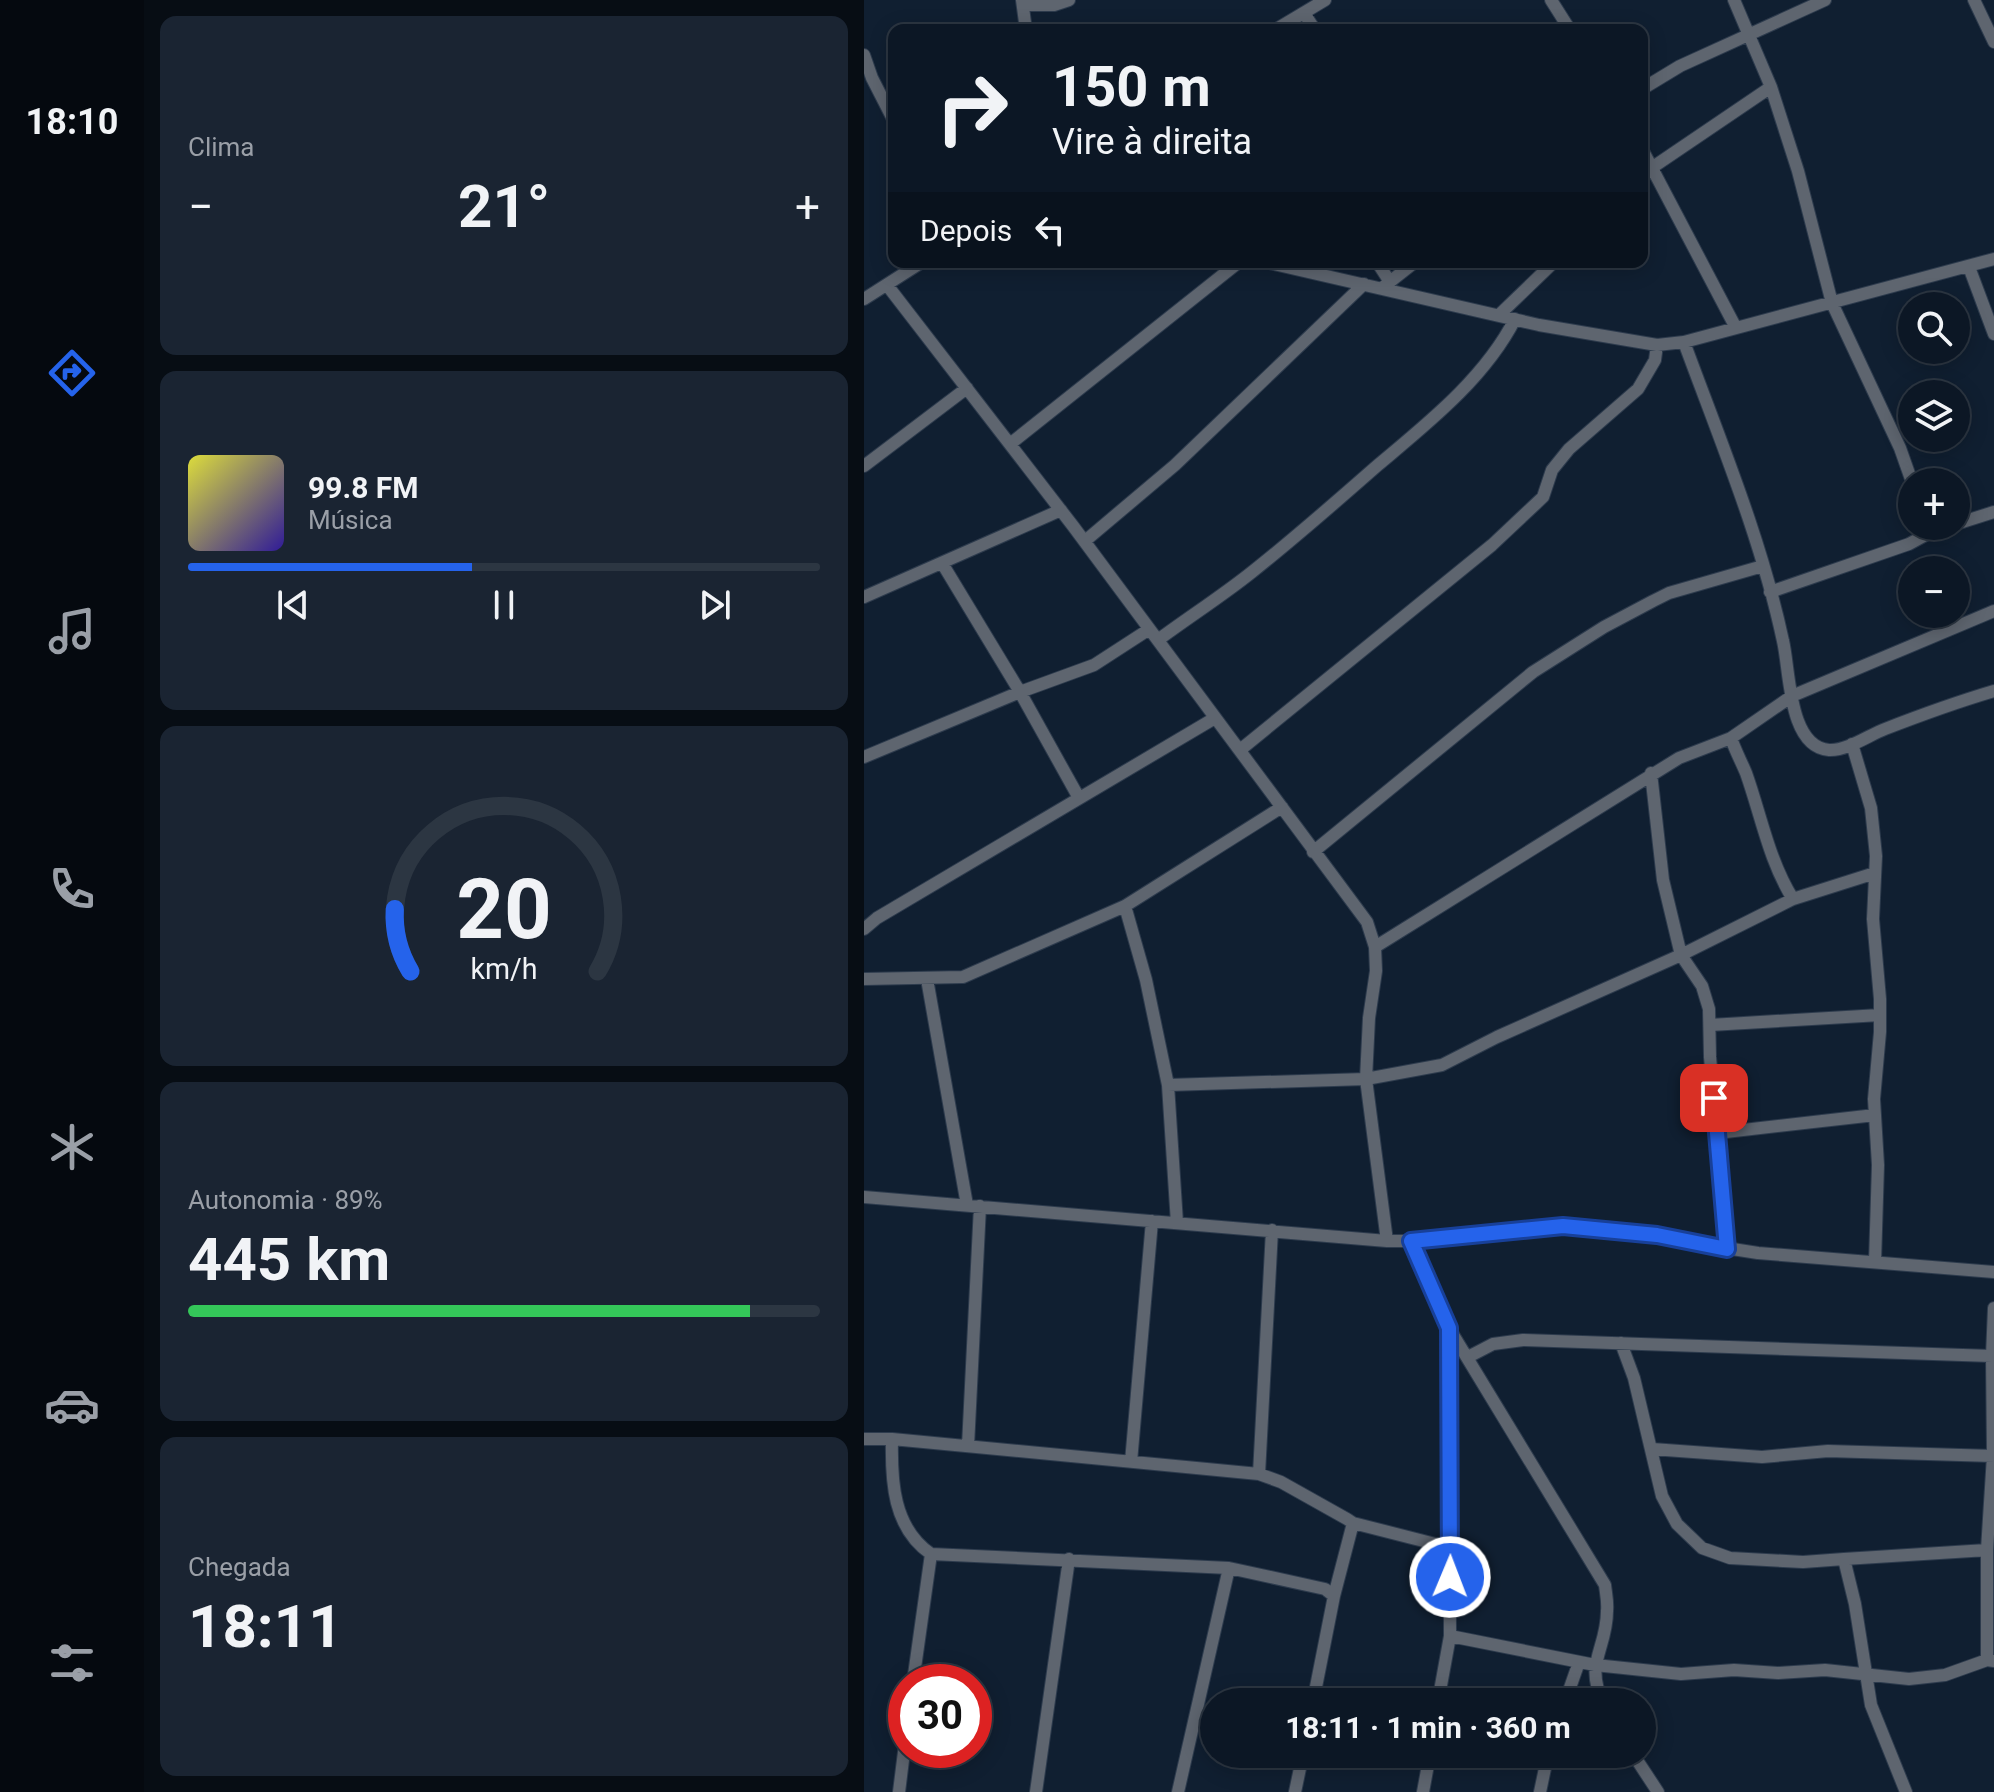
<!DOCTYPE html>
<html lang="pt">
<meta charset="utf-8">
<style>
body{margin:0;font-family:Roboto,sans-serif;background:#1a2432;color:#f1f3f6;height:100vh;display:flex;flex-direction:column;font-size:30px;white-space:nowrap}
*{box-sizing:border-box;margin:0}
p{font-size:26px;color:#9a9fa7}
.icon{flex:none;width:44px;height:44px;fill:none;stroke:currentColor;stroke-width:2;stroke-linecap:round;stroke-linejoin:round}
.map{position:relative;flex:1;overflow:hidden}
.panel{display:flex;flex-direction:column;gap:16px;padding:16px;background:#070d14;width:720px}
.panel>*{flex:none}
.guide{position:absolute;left:24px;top:24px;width:760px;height:244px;border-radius:16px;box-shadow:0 4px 20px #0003,0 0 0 2px #2c3642;background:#0c1725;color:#f1f3f6;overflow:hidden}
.buttons{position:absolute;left:1034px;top:292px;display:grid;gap:16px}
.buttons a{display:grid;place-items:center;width:72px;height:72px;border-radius:50%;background:#0c1725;box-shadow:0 4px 20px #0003,0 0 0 2px #2c3642;font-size:40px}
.speed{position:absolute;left:24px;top:1664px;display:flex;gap:16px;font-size:40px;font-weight:700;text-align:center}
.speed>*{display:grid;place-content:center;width:104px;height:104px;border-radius:50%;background:#0c1725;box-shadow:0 4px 20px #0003,0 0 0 2px #2c3642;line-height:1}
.speed .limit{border:12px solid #d22;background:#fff;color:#111}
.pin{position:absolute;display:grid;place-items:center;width:68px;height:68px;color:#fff;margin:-34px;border-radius:16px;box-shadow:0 4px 12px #0006}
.me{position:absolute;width:88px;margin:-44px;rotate:1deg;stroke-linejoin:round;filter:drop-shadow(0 0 6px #0008)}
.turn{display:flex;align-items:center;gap:28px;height:168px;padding:0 32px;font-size:36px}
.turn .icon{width:104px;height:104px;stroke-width:2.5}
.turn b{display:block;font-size:56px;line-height:68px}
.then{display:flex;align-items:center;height:76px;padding:0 32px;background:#0003;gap:16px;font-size:30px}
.big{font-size:60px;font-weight:700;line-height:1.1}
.panel .tile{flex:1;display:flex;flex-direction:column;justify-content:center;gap:12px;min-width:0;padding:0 28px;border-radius:16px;background:#1a2432}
.panel .dial{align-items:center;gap:0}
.dial svg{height:208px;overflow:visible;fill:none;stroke:#2c3642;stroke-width:7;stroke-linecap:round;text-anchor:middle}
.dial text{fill:#f1f3f6;stroke:none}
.song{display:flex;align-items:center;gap:24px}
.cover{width:96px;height:96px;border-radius:12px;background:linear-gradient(135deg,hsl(60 70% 55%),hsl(250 70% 35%))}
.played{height:8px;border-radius:4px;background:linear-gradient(90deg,#2563eb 45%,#2c3642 45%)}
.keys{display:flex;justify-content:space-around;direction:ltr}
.heat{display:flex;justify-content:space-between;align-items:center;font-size:44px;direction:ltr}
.charge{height:12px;border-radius:6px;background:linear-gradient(90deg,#34c759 89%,#2c3642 0)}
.trip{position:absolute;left:336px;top:1688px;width:456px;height:80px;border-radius:40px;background:#0c1725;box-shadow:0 4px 20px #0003,0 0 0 2px #2c3642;font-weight:700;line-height:80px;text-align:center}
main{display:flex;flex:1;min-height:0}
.tabs{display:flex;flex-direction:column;width:144px;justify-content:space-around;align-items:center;background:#05090f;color:#9a9fa7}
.tabs .icon{width:56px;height:56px}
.tabs .active{color:#2563eb}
.tabs b{font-size:36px;color:#f1f3f6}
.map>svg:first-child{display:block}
</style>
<main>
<nav class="tabs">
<b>18:10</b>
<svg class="icon active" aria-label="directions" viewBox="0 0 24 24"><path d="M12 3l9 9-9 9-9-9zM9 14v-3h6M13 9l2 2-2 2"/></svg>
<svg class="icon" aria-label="music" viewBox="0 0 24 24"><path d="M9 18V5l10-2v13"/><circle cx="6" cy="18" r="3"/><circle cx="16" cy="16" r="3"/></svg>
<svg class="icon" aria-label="phone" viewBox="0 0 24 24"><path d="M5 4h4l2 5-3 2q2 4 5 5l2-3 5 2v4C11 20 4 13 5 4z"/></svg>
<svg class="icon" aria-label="climate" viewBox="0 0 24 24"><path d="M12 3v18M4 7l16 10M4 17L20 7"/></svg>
<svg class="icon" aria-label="car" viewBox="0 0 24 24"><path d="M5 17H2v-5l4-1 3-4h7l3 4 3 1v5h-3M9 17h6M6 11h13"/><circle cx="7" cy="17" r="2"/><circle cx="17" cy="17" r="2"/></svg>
<svg class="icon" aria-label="filters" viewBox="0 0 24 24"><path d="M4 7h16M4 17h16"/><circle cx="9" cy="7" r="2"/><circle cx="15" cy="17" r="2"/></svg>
</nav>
<section class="panel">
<div class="tile"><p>Clima</p>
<div class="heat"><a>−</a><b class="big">21°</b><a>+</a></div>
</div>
<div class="tile">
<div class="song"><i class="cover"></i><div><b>99.8 FM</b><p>Música</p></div></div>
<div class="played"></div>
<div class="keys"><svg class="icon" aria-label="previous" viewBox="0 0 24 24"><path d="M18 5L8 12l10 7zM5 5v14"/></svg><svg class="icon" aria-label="pause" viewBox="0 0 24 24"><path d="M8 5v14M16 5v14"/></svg><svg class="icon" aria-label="next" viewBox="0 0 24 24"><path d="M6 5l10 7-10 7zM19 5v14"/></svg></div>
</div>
<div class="tile dial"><svg viewBox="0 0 100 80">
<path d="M14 69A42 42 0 1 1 86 69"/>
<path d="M14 69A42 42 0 0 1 8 45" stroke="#2563eb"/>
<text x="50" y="56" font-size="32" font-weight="700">20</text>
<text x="50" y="72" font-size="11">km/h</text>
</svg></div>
<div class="tile"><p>Autonomia · 89%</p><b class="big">445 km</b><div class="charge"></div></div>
<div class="tile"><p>Chegada</p><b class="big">18:11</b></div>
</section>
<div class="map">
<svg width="1130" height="1792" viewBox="0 0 1130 1792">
<rect width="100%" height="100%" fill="#101f31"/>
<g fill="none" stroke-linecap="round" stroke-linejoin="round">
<defs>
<path id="street" d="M 158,0 L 162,30
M 687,0 L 706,30
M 870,0 L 907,87 L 934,171 L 968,303 L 1036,448 L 1048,482
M 1110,0 L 1130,42
M 159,5 L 190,5 L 205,0
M 440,13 L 451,30
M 411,30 L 461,0
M 0,55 L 8,78 L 30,121
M 778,89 L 816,66 L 961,0
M 778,149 L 872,328
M 778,177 L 789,167 L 907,87
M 401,262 L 675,325 L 793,345 L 820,342 L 1130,259
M 513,262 L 526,282
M 1105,267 L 1130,334
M 23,285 L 209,526 L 503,922 L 511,947 L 512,971 L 505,1018 L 502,1079 L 523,1241
M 518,288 L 551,262
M 0,299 L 58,262
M 636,314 L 690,262
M 820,342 C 856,440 897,538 919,641 C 926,670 924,747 965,750 C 983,751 1005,735 1021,729 C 1057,715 1093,702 1130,691
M 146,444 L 375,262
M 0,466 L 103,388
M 1092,524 L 1130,512
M 221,541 L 311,465 L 500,284
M 78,563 L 156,692 L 215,798
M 906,592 L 1045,544 L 1067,532 L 1086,526
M 0,597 L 197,510
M 294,640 C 325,617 358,596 388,572 C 431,538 473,501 514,465 C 564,423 621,378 651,319
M 867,738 C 871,750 877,761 882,773 C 897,815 905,861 929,899
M 988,744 L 1007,808 L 1012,856 L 1009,919 L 1016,999 L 1016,1032 L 1010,1099 L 1014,1165 L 1011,1262
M 376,750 L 628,545 L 679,497 L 688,470 L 705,449 L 774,389 L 791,360 L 793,345
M 0,757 L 156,692 L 230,665 L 284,630
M 787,773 L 799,880 L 817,955 L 838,986 L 845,1009 L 846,1057 L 863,1249
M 449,852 L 669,672 L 740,627 L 789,601 L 805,593 L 899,566
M 261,906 L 282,980 L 304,1085 L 313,1223
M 0,929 L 13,918 L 351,718
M 511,947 L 815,758 L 867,738 L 928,696 L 1130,611
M 0,979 L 99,977 L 261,906 L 418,807
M 63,979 L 103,1205
M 846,1025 L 1016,1015
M 304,1085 L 502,1079 L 578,1065 L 633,1037 L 817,955 L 929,899 L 1011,873
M 853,1133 L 1011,1115
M 0,1197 L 523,1241 L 547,1241 L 649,1230 L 699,1226 L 728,1227 L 894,1253 L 1130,1272
M 547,1241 L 585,1328 L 741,1585 C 742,1594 744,1602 743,1611 C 743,1649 720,1663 739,1702
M 1130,1308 L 1128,1356 L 1129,1456 L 1123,1550 L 1123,1660 L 1130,1661
M 757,1343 L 770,1378 L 798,1496 L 813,1524 L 838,1548 L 866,1558 L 939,1562 L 980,1559 L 991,1604 L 1007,1705 L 1042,1792
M 604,1357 L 629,1344 L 659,1340 L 1128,1356
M 0,1439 L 28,1439 L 395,1474 L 417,1482 L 483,1519 L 489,1523 L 470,1596 L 449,1702
M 28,1439 C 27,1481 29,1528 67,1554 L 365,1568 L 461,1589 L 470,1596
M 104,1446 L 116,1206
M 788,1449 L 898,1457 L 964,1451 L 1130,1456
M 267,1462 L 288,1221
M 395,1474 L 408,1230
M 489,1523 L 587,1548
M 980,1559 L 1123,1550
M 586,1636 L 731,1665 L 817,1674 L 870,1670 L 914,1673 L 961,1670 L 1045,1679 L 1081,1675 L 1123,1660
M 49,1682 L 67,1554
M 574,1702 L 586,1636 L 585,1328
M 701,1702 L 715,1662
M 769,1754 L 794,1792
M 35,1792 L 42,1736
M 172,1792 L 205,1559
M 314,1792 L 365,1568
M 431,1792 L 439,1754
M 559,1792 L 566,1754
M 676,1792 L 684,1754"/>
</defs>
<use href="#street" stroke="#2d3b4d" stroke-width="14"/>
<use href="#street" stroke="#5e656f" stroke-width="12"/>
</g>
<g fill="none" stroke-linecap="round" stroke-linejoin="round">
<defs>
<path id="route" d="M 586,1577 L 585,1328 L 547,1241 L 699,1226 L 793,1235 L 863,1249 L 850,1098"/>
</defs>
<use href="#route" stroke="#184099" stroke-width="20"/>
<use href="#route" stroke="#2563eb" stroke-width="14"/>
</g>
</svg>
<div class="buttons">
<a><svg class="icon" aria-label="search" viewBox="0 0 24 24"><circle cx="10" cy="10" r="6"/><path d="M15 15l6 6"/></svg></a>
<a><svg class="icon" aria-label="layers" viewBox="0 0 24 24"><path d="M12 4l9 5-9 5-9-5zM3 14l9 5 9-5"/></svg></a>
<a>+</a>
<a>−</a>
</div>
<div class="speed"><div class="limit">30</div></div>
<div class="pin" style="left:850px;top:1098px;background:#d93025"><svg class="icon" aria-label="arrive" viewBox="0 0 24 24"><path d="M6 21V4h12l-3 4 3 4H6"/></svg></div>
<svg class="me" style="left:586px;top:1577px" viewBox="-20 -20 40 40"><circle r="17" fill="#2563eb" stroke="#fff" stroke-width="3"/><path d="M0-11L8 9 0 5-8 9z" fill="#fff"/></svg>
<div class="trip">18:11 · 1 min · 360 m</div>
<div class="guide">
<div class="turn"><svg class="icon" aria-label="right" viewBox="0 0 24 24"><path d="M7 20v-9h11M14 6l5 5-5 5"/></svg><div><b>150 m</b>Vire à direita</div></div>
<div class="then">Depois<svg class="icon" aria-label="left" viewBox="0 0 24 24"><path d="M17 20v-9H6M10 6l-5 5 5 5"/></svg></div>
</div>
</div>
</main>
